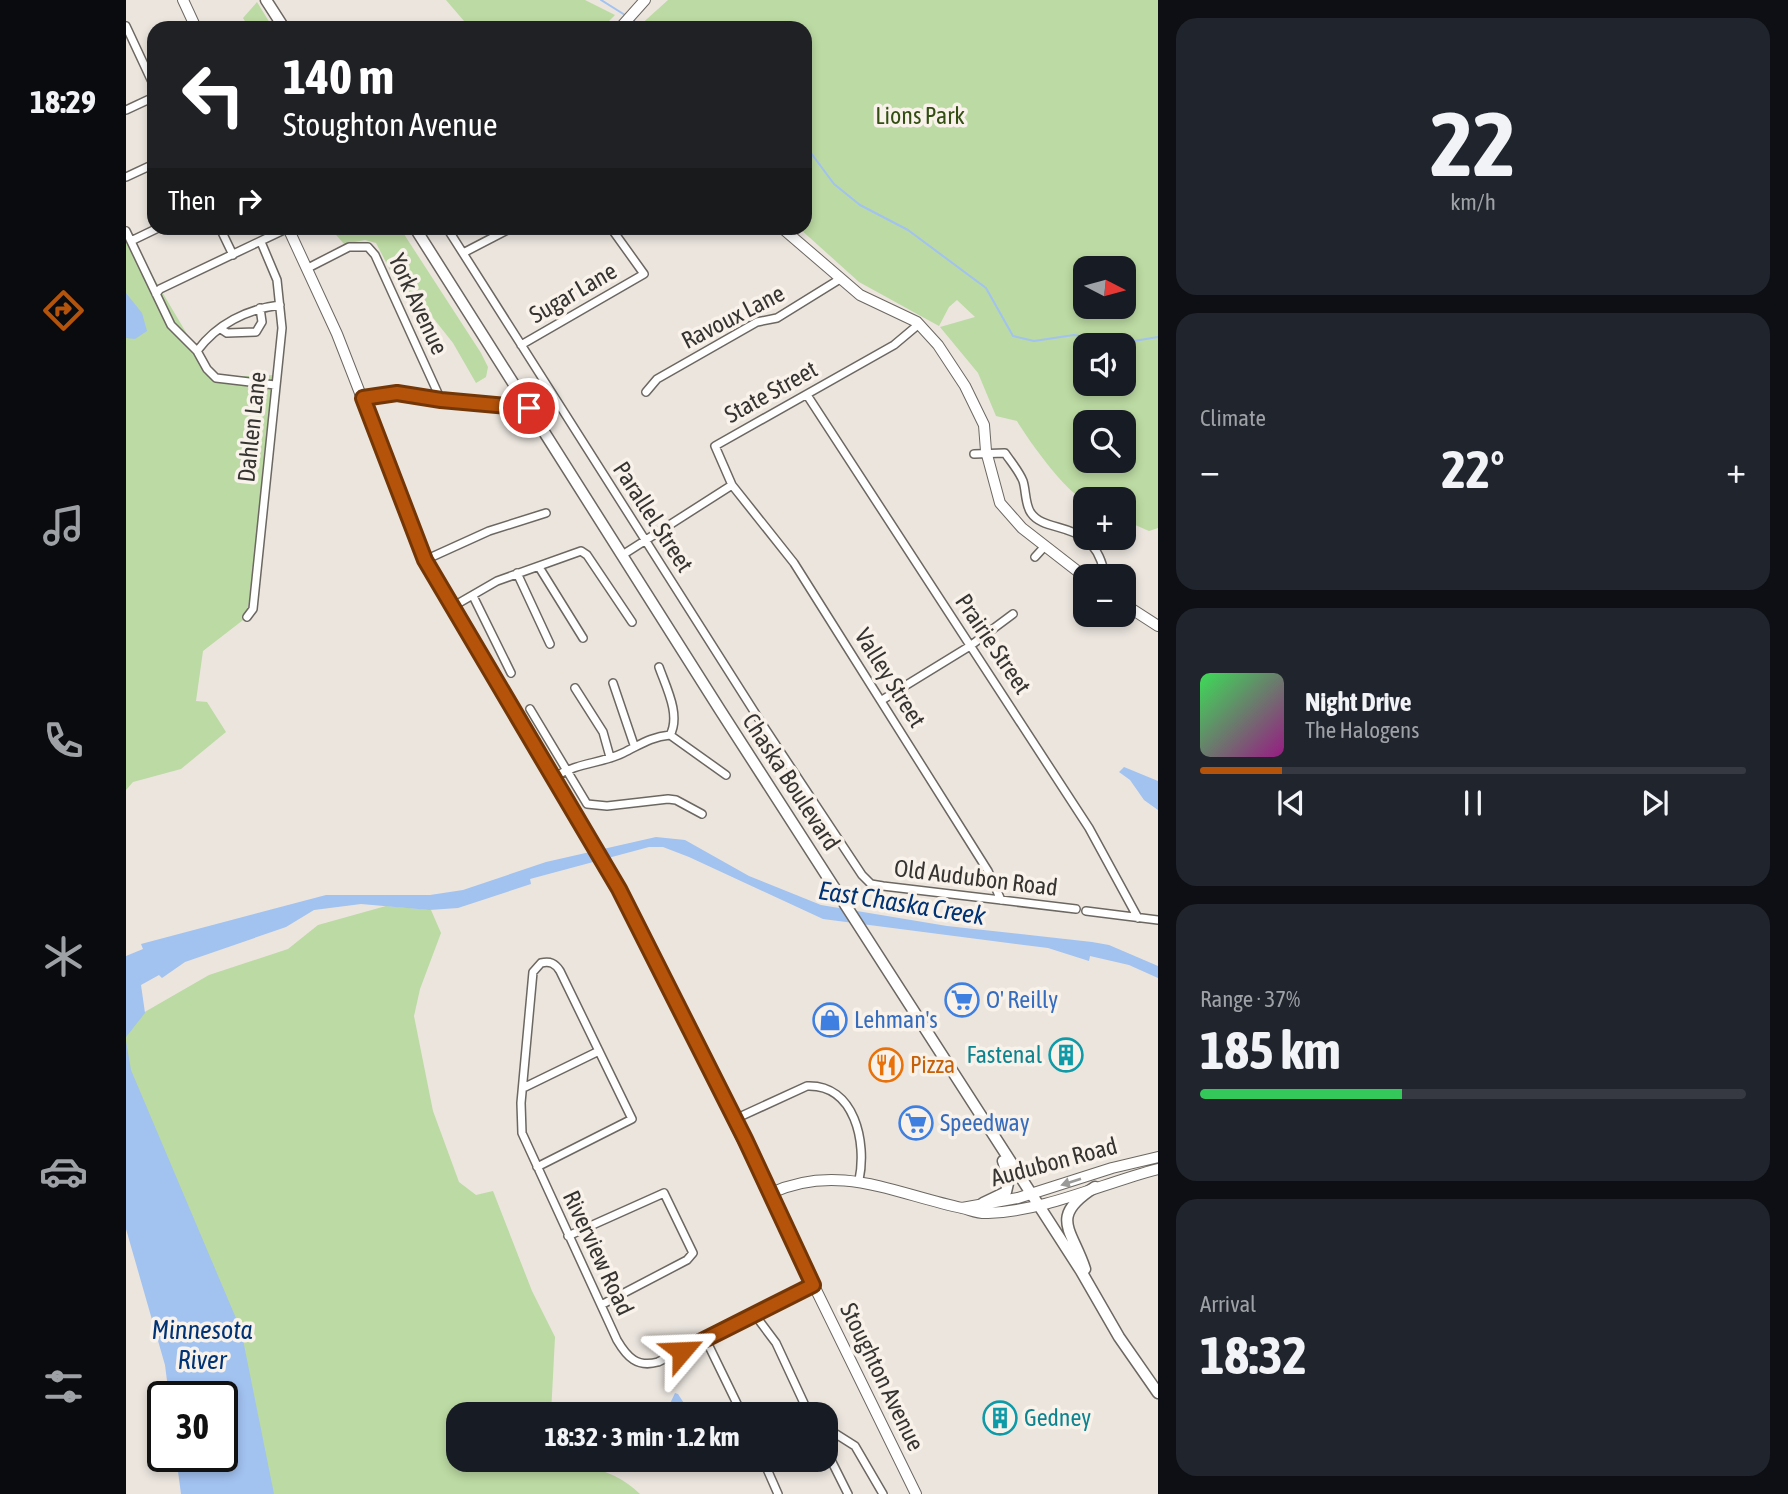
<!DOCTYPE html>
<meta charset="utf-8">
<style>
body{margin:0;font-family:"Asap Condensed",sans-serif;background:#20242c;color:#f1f3f6;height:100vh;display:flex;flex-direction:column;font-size:26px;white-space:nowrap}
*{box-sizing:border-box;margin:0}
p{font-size:23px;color:#9ea1a6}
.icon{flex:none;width:38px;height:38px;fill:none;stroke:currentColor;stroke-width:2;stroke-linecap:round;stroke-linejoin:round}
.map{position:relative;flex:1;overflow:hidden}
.details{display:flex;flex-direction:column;gap:18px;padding:18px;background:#0d0f14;width:630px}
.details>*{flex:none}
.hud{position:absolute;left:21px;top:21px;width:665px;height:214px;border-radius:21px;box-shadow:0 4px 10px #0003;background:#202124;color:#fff;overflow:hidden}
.needle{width:46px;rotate:96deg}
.tools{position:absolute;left:947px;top:256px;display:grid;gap:14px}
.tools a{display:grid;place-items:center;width:63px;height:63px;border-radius:14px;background:#171b24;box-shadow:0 4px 10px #0003;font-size:35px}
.speed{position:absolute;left:21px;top:1381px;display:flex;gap:14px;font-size:35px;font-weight:700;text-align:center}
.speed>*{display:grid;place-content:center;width:91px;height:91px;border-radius:50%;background:#171b24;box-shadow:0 4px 10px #0003;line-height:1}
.speed .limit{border:4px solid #111;border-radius:10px;background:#fff;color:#111}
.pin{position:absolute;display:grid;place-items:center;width:60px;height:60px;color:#fff;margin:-30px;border:4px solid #fff;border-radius:50%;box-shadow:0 2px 7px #0007}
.me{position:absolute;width:77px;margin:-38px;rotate:64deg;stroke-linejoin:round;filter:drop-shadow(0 0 5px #0008)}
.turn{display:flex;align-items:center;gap:24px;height:147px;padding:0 21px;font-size:32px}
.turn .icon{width:91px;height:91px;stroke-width:2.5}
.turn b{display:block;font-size:49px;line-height:60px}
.then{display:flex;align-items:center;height:66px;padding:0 21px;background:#0003;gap:14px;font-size:26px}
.big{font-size:52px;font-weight:700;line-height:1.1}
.details .widget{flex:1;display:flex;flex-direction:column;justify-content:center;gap:10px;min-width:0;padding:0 24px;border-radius:21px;background:#20242c}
.details .dial{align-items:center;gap:0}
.dial b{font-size:91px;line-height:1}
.song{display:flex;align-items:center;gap:21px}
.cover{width:84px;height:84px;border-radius:10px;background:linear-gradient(135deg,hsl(130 70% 55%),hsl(310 70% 35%))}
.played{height:7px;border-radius:4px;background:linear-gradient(90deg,#b45309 15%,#363941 15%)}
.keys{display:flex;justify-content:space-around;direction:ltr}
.heat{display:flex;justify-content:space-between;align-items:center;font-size:38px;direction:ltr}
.charge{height:10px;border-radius:5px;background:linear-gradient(90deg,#34c759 37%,#363941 0)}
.trip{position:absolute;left:320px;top:1402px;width:392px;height:70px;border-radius:21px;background:#171b24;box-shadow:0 4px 10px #0003;font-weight:700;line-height:70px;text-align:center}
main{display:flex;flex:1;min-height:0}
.menu{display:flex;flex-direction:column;width:126px;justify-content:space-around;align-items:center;background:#090b0e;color:#9ea1a6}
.menu .icon{width:49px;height:49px}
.menu .on{color:#b45309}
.menu b{font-size:32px;color:#f1f3f6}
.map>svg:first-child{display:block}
</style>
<main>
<nav class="menu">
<b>18:29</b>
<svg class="icon on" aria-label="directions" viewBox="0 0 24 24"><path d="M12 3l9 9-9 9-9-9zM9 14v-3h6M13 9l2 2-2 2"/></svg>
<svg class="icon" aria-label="music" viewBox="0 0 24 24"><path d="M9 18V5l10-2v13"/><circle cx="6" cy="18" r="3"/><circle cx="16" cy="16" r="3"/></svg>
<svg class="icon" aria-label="phone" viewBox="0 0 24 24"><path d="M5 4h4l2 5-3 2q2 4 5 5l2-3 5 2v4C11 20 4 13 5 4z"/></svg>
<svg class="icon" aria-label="climate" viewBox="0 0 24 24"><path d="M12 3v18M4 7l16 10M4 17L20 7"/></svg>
<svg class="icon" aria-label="car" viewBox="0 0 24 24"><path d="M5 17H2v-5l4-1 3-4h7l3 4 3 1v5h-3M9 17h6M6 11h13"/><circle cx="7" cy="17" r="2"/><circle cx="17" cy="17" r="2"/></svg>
<svg class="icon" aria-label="filters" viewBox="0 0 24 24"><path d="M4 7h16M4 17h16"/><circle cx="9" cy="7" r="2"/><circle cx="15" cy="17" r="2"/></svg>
</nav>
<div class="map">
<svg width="1032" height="1494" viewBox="0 0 1032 1494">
<rect width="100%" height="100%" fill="#ebe5de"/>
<path fill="#bcdaa3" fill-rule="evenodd" d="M 320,0 L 459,0 L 489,15 L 476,28 L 344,28 Z
M 542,0 L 1032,0 L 1032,528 L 1023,531 L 998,520 L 998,499 C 986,499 970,501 959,499 C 942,496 901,438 891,421 L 870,416 L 852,373 L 814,327 L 849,317 L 831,300 L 823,307 L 813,326 L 733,282 L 673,228 L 679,228 L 679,28 L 511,28 ZM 959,268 L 998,268 L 998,306 L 959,306 ZM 959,345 L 998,345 L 998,383 L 959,383 ZM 959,422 L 998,422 L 998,460 L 959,460 Z
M 131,2 L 147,28 L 123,28 L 117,18 Z
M 204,228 L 274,228 L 355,353 L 362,367 L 360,377 L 350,383 L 327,343 L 289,295 L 277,295 L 250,243 L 239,240 L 218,244 Z
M 0,231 L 71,351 L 90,377 L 150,375 L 121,617 L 77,651 L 70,701 L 81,702 L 100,732 L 55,769 L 7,782 L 0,790 Z
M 260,906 L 305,910 L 315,933 L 294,989 L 288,1016 L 307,1111 L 333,1182 L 350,1195 L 367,1191 L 406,1291 L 429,1337 L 425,1414 L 332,1414 L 332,1460 C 387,1460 474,1452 514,1494 L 146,1494 L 0,1070 L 0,1027 L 10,1017 L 83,975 L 162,949 L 192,925 Z"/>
<path fill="#a2c2f0" d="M 0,293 L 16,313 L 21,331 L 9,339 L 0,338 Z
M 998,767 L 1032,781 L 1032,810 L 1018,800 L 1004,780 L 993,772 Z
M 530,837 L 559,840 L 623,876 L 695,905 L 821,926 L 966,942 L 983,945 L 1032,966 L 1032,978 L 1003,965 L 964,956 L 963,961 L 922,948 L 697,919 L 563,857 L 537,847 L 523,847 L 404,879 L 405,884 L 332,908 L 303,910 L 235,904 L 188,910 L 160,927 L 59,962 L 36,978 L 33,975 L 15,985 L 19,1013 L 0,1037 L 0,956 L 17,949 L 15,944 L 200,895 L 304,895 L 337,890 L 420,862 Z
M 0,1041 L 5,1070 L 115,1330 L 148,1494 L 55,1494 L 50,1456 L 96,1456 L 96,1396 L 43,1396 L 39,1365 L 0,1229 Z
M 549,1393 L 552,1394 L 565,1414 L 539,1414 Z"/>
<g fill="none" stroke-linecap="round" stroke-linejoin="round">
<path stroke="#a2c2f0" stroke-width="2" d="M 475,0 L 499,15
M 507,20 L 517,28
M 679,145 L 708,184 L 734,205 L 782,230 L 860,288 L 887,336 L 908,341 L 948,335 L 996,343 L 1032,337"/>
<defs>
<path id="street" d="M 0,26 L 28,86
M 0,110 L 28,97
M 0,177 L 28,164
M 94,228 L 107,255
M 321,228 L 638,727 L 736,875 L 745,884 L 757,886 L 950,909
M 0,231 L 45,325 L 71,351 L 81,369 L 90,378 L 149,385
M 5,241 L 32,228
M 337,253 L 385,228
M 182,268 L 223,247 L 242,247 L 249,255 L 315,400
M 30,294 L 34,289 L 162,228
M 793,324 L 768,345 L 589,446 L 606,485 L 668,563 L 862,871 L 875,900
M 95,329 L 101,333 L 130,332 L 136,322 L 134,308
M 395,345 L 518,274 L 485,228
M 71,351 C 91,324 121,309 154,305
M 520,392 L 531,379 L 631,322 L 651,318 L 714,279
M 681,395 L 963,828 L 1012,918
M 237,398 L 271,393 L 315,400 L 403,408
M 848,454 L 879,453 C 885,462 893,471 897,481 C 900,490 899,505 905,513 C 920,535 966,518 978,571 L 975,576
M 498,554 L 606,485
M 909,557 L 919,546
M 299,560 L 363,531 L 420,513
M 413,567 L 457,638
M 391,573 L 424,644
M 347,596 L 385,673
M 326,607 L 371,581 L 455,551 L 461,555 L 506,622
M 121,617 L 127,609 L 156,328 L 151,280 L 135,242
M 487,683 L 508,745
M 449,688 L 477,732 L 484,757
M 756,700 L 844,646 L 887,614
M 404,709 L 461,804 L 481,806 L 542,799 L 550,800 L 576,814
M 544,735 L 600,775
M 428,777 C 453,762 474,764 497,753 C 514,745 524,737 544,735 C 555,715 540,687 533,667
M 960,911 L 1032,920
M 397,1088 L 473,1051
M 609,1119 L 681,1086 C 729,1084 741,1143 733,1180
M 411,1167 L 506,1119 L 434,971 C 429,963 424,961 415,963 L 407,972 L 395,1103 L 396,1133 L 491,1340 C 501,1357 511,1368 532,1362 L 687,1285
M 442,1236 L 538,1193 L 567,1253 L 561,1260 L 475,1305
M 629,1315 L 650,1343 L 683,1414
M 580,1340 L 616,1414
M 700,1439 L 710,1434 L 729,1446 L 757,1494
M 700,1450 L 722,1494
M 637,1460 L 652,1494"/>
<path id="secondary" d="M 57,0 L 70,28
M 494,28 L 519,0
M 162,228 L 211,334 L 299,560 L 501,904 L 790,1494
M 656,228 L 734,295 L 791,322 L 812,345 L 839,386 L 858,425 L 860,451 L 874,503 L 896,528 L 959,577
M 998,604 L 1032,626
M 645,1193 C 713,1162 769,1194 836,1208 C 845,1210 852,1214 862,1213 C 920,1211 977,1183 1032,1169
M 836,1208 L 892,1198 L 986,1168 L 1032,1157"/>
<path id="primary" d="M 140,0 L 158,28
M 289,228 L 594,710 L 955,1271 L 993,1337 L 1032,1393
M 857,1203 L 880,1192 L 883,1179 L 877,1161
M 959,1269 C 946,1229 922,1217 969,1187"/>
</defs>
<use href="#street" stroke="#6c6761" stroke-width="10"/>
<use href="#secondary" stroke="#6c6761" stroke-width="12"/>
<use href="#primary" stroke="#6c6761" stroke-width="13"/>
<use href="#street" stroke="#fff" stroke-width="7"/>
<use href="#secondary" stroke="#fff" stroke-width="10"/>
<use href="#primary" stroke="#fff" stroke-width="10"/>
</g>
<defs><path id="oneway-solid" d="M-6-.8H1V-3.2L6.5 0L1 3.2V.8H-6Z" transform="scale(1.75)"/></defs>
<use fill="#9a9a98" href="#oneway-solid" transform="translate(945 1182) rotate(162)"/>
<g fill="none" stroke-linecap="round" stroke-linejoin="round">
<defs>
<path id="route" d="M 403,408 L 315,400 L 271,393 L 237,398 L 299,560 L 493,889 L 619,1139 L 687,1285 L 556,1351"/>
</defs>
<use href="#route" stroke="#753606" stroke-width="18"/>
<use href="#route" stroke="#b45309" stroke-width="12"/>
</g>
<defs>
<symbol id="supermarket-ring" viewBox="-11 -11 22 22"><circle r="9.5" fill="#f8f2eb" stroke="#3f7fe0" stroke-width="1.5"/><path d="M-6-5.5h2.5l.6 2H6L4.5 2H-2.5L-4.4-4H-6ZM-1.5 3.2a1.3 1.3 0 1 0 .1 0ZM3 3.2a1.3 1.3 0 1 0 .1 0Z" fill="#3f7fe0"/></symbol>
<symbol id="shop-ring" viewBox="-11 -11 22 22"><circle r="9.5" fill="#f8f2eb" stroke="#3f7fe0" stroke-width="1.5"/><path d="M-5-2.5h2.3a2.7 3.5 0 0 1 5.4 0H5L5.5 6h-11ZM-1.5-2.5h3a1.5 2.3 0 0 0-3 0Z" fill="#3f7fe0"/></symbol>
<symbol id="building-ring" viewBox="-11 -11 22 22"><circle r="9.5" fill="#f8f2eb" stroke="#0f9aa8" stroke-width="1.5"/><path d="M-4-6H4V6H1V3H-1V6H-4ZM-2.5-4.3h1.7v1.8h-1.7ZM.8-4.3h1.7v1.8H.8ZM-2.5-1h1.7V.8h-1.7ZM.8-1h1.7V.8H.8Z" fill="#0f9aa8"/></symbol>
<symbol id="restaurant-ring" viewBox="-11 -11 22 22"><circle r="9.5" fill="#f8f2eb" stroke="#e8710a" stroke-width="1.5"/><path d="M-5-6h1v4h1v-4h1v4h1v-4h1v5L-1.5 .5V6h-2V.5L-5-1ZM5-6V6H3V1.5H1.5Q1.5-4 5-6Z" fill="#e8710a"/></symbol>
</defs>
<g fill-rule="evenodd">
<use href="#supermarket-ring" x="817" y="981" width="38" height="38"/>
<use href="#shop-ring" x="685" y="1001" width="38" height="38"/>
<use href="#building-ring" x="921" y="1036" width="38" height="38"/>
<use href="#restaurant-ring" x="741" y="1046" width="38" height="38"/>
<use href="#supermarket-ring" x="771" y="1104" width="38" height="38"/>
<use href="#building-ring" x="855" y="1399" width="38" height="38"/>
</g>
<g text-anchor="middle" stroke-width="7" stroke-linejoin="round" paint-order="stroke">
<g font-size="24" fill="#324e12" stroke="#f8f2eb">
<text x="794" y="124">Lions Park</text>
</g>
<g font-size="24" fill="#363431" stroke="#f8f2eb">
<text transform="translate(447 293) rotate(-30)" y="8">Sugar Lane</text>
<text transform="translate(292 304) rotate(65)" y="8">York Avenue</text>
<text transform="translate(607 317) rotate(-27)" y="8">Ravoux Lane</text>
<text transform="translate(645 392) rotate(-29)" y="8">State Street</text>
<text transform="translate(126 427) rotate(-84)" y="8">Dahlen Lane</text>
<text transform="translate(527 517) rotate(57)" y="8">Parallel Street</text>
<text transform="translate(867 644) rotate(56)" y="8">Prairie Street</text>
<text transform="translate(764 678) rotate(58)" y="8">Valley Street</text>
<text transform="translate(665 782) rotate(57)" y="8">Chaska Boulevard</text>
<text transform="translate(850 878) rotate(7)" y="8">Old Audubon Road</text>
<text transform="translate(928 1162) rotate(-15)" y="8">Audubon Road</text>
<text transform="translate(472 1253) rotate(65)" y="8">Riverview Road</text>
<text transform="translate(756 1377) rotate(64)" y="8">Stoughton Avenue</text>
</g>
<g font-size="24" fill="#366cbe" stroke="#f8f2eb" text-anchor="start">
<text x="860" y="1008">O' Reilly</text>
<text x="728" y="1028">Lehman's</text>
<text x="814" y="1131">Speedway</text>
</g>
<g font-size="24" fill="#0d838f" stroke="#f8f2eb" text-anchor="end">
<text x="916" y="1063">Fastenal</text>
<text x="898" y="1426" text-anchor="start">Gedney</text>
</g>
<g font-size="24" fill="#c56008" stroke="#f8f2eb" text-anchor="start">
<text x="784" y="1073">Pizza</text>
</g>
<g font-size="26" font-style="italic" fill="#003375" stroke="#f8f2eb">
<text transform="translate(776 903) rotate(9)" y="9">East Chaska Creek</text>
<text x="76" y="1339">Minnesota<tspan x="76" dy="30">River</tspan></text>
</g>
</g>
</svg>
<div class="tools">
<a><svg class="needle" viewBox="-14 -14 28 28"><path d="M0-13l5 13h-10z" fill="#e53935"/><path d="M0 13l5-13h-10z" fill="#9ea1a6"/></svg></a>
<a><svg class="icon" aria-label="sound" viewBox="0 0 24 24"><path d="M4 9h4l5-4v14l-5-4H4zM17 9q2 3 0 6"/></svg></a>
<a><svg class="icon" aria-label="search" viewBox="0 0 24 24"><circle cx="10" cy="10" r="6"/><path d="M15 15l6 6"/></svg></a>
<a>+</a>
<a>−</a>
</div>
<div class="speed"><div class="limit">30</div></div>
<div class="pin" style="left:403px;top:408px;background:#d93025"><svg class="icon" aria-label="arrive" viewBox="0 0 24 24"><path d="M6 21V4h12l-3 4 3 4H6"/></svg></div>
<svg class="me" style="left:556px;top:1351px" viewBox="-20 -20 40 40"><path d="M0-17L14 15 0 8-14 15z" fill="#b45309" stroke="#fff" stroke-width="4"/></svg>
<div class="trip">18:32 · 3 min · 1.2 km</div>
<div class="hud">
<div class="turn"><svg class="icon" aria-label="left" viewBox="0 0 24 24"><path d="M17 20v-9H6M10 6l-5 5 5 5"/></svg><div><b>140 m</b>Stoughton Avenue</div></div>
<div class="then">Then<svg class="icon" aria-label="right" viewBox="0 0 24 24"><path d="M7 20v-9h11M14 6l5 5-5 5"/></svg></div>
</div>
</div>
<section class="details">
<div class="widget dial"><b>22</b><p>km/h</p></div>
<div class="widget"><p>Climate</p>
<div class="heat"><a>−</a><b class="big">22°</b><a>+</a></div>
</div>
<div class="widget">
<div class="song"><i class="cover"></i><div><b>Night Drive</b><p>The Halogens</p></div></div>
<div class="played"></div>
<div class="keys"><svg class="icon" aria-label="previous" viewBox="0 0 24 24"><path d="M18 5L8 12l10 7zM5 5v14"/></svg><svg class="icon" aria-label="pause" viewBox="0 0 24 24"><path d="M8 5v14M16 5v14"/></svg><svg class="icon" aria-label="next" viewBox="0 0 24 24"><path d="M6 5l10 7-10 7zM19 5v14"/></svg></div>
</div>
<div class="widget"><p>Range · 37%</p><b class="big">185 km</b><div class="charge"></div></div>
<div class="widget"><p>Arrival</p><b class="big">18:32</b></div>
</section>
</main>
